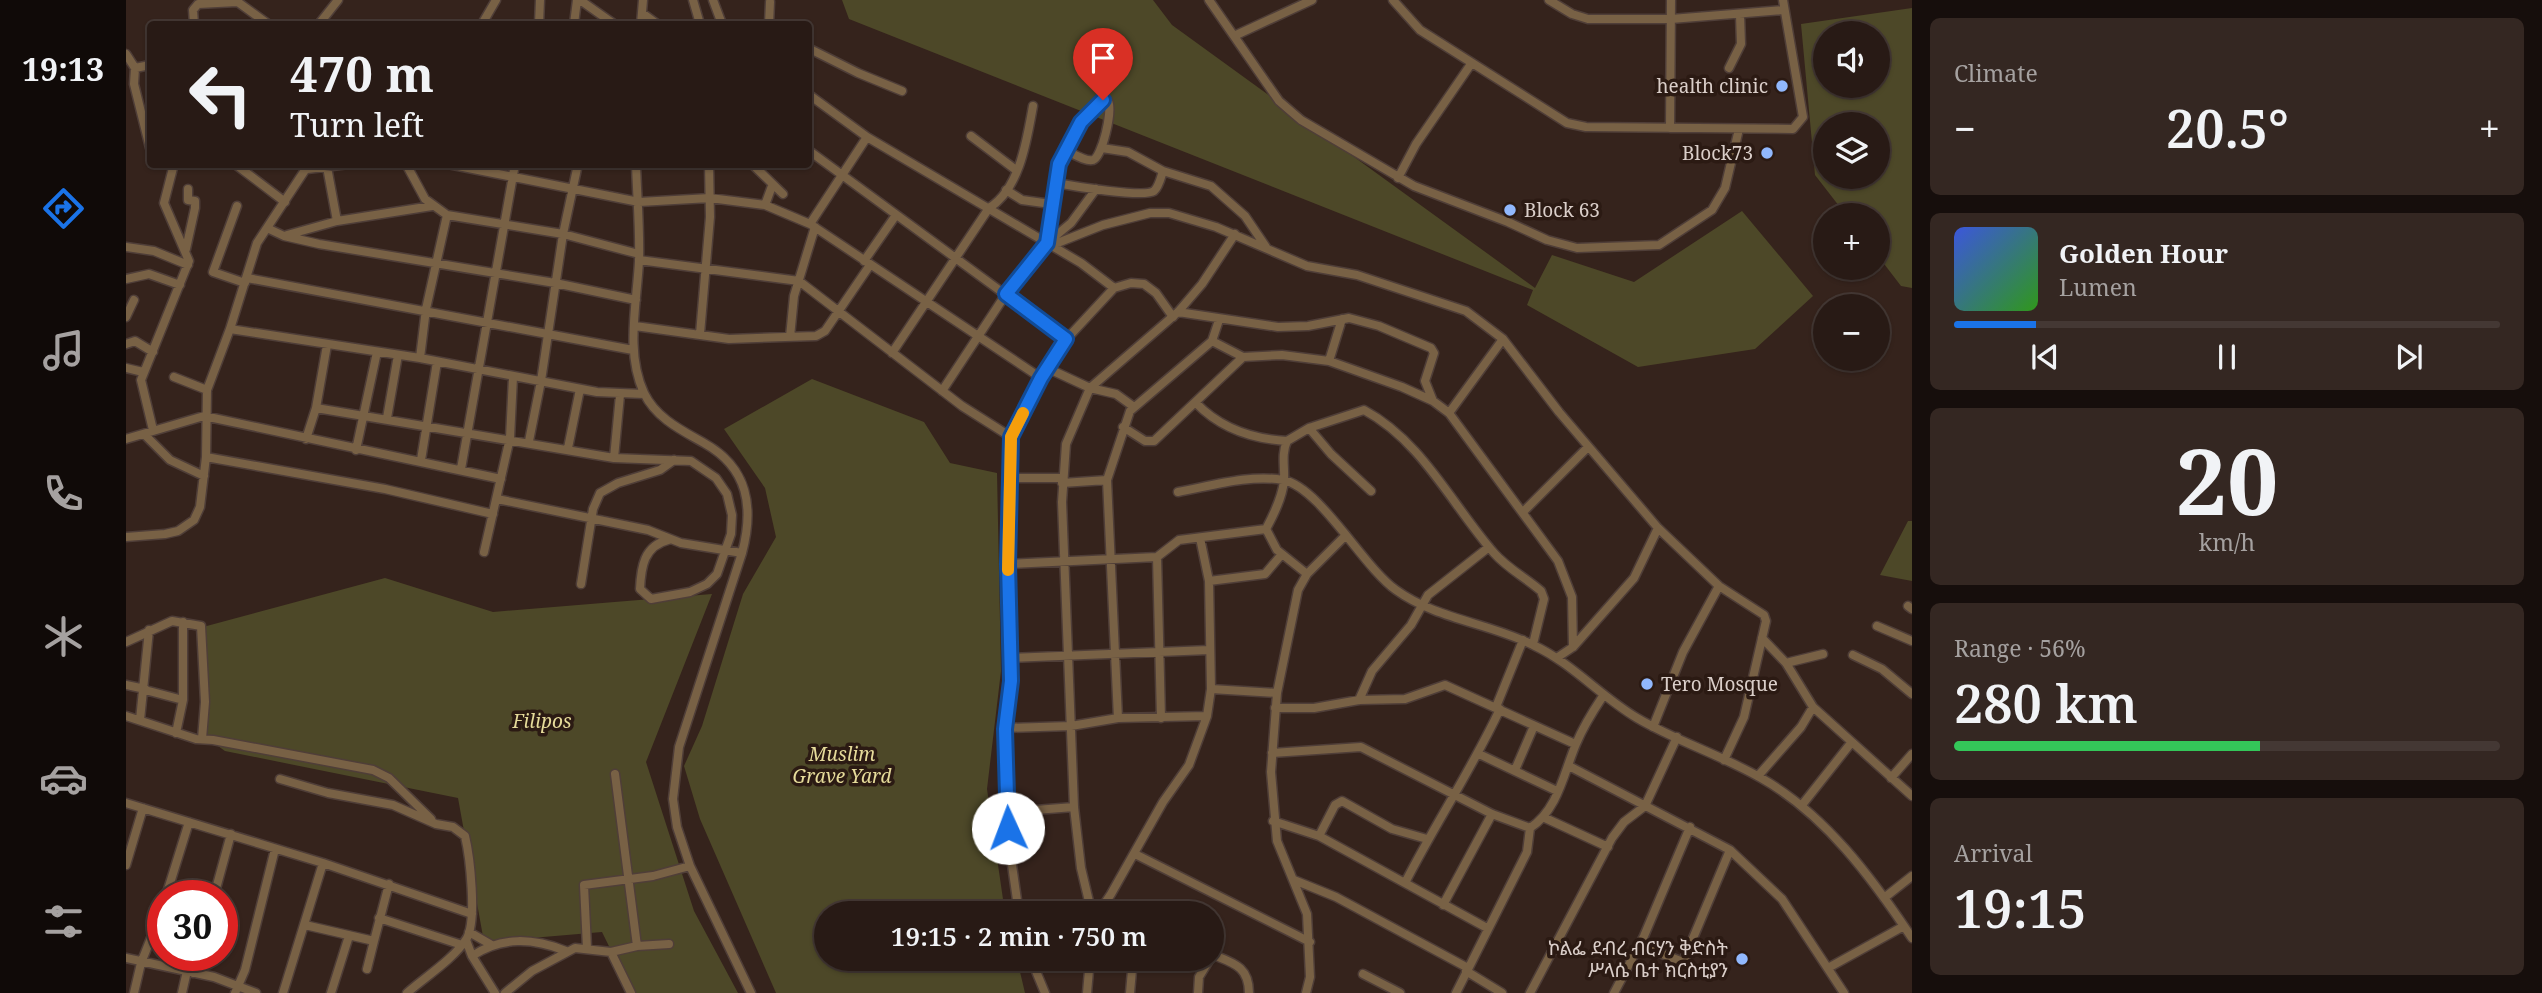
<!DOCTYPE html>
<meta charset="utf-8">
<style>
body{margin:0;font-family:"Noto Serif","Noto Sans Ethiopic",serif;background:#342722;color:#f1f3f6;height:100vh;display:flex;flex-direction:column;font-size:26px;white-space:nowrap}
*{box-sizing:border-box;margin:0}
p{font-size:23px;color:#a5a1a0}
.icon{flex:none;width:38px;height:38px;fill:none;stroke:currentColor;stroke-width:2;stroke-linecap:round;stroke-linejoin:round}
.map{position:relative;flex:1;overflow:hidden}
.details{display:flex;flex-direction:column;gap:18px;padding:18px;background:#160e0c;width:630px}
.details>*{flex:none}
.top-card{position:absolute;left:21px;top:21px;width:665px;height:147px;border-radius:7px;box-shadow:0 2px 5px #0004,0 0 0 2px #443834;background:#281a15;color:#f1f3f6;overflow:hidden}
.fabs{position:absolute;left:1687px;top:21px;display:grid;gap:14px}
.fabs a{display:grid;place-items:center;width:77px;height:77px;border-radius:50%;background:#281a15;box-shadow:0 2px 5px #0004,0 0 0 2px #443834;font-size:35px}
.speed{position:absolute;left:21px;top:880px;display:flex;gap:14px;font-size:35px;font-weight:700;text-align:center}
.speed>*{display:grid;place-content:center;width:91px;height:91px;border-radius:50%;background:#281a15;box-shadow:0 2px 5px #0004,0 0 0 2px #443834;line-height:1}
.speed .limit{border:10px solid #d22;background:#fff;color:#111}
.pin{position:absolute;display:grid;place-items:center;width:60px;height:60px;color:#fff;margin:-72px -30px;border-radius:50% 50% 50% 0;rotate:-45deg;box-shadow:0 0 7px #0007}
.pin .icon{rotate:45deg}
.me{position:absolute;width:77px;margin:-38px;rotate:358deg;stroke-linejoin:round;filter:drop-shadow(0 0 5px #0008)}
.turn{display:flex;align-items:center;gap:24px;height:147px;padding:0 28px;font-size:32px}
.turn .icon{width:91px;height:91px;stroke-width:2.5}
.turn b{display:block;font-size:49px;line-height:60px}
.big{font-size:52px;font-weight:600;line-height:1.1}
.details .card{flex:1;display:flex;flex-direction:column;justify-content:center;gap:10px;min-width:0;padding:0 24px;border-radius:10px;background:#342722}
.details .dial{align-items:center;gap:0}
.dial b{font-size:91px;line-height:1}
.song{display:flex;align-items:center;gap:21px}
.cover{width:84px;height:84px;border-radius:10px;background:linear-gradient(135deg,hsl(230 70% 55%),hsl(110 70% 35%))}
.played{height:7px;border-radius:4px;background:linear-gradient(90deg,#1a73e8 15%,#443834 15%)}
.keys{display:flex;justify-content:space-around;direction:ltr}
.heat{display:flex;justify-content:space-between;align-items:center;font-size:38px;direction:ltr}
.charge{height:10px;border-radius:5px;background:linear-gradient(90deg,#34c759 56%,#443834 0)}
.trip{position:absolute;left:688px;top:901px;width:410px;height:70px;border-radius:35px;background:#281a15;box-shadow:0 2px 5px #0004,0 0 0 2px #443834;font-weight:600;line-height:70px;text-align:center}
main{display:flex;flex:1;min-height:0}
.tabs{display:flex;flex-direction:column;width:126px;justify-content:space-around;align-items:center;background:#100a08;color:#a5a1a0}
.tabs .icon{width:49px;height:49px}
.tabs .selected{color:#1a73e8}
.tabs b{font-size:32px;color:#f1f3f6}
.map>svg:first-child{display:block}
</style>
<main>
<nav class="tabs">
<b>19:13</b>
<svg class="icon selected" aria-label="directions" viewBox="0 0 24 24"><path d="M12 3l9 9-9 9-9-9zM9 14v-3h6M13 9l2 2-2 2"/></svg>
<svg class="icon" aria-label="music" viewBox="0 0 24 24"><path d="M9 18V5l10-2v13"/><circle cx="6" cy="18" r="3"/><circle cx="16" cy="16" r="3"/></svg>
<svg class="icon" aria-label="phone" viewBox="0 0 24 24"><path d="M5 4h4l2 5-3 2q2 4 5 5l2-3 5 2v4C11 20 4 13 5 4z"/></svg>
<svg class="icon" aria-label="climate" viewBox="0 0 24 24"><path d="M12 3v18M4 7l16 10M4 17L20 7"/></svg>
<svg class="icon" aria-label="car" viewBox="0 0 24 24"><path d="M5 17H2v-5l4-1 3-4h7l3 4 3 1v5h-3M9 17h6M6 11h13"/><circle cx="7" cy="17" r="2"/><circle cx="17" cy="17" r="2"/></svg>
<svg class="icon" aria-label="filters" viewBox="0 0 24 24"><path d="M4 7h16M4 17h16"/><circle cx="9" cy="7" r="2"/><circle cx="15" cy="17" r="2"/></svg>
</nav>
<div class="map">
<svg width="1786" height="993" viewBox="0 0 1786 993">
<rect width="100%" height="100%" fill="#35231c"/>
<path fill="#4d4828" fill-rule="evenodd" d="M 716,0 L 1027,0 L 1046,25 L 1409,288 L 1426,255 L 1508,282 L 1616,211 L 1687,296 L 1629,349 L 1512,367 L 1401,305 L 1407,290 L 723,19 Z
M 1786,8 L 1786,288 L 1775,286 L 1752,256 L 1752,215 L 1720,215 L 1689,175 L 1675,24 ZM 1752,33 L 1752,86 L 1699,86 L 1699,33 ZM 1752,124 L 1752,177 L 1699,177 L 1699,124 Z
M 686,379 L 798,422 L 824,463 L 871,473 L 875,671 L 861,789 L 879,913 L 700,914 L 700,959 L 891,959 L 899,993 L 650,993 L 574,819 L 558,766 L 576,726 L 617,594 L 650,537 L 639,488 L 598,429 Z
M 1782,521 L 1786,521 L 1786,581 L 1754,575 Z
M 259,578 L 367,612 L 586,594 L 520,762 L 568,911 L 612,993 L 506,993 L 476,932 L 358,942 L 332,798 L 99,751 L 75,734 L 77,627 Z"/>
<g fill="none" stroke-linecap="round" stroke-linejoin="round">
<defs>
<path id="minor" d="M 109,0 L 142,24
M 454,0 L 488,24
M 567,0 L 574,24
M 587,0 L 596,24
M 1083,0 L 1153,101 L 1175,120 L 1288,186 L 1382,222 L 1421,240 L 1451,248 L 1533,245 L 1586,210 L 1599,188 L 1613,129
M 1267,0 L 1294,30 L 1441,123 L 1460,127 L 1667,129 L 1677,117 L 1657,0
M 1423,0 L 1446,14 L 1462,19 L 1545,19 L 1658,10
M 516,13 L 531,24
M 68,24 L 67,10 L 72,4 L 111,2
M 193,24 L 212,0
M 356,24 L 370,0
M 413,24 L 414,0
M 448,24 L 451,0
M 515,24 L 517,0
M 643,24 L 644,2
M 1108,36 L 1186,0
M 682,48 L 732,73 L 776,91
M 0,54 L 9,68 L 8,84 L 24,148
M 9,68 L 24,65
M 1603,68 L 1615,44 L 1614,15
M 682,94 L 741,137 L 955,263 L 988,288
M 1544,128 L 1545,0
M 845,136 L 890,170
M 976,148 L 1002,152 L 1037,171 L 1085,186 L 1119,216 L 1140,247
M 682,150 L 940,339
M 109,164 L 159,202
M 280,164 L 299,199 L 321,215 L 437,234 L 513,254
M 322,164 L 513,202 L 584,198 L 639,205 L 684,224 L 915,378
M 510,164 C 511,197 514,228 513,261 C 511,303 499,352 518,393 C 530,418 555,430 578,443 C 623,468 628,508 616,553 L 553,747 L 547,799 L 551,827 L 564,866 L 625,993
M 626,164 L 657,194
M 201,167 L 211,221
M 181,169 L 223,164
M 1272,178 L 1290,144 L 1345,64
M 930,183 C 946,186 1018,198 1028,191 C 1033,187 1035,177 1037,171
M 880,190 L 896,200 L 925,204
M 639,205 L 646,186
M 111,206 L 87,272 L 119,283
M 684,224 L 741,137
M 141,228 L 158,236 L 193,244 L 429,283 L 510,300
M 161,235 L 211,221 L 306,206
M 921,243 L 934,242 L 977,225 L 1024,213 L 1043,213 L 1090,227 L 1181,266 L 1231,275 L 1340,311 L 1377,339 L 1433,412 L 1532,528 L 1593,586 L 1638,615 L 1640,621 L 1618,717 L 1598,760
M 921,243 C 924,196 935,132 974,102 L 982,101 C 987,111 976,157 967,160 C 960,162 946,153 939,150
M 0,247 L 28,251 L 62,265
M 60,249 L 69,208 L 69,201 L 62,200 L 62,189
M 513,260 L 673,281 L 836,406 L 885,437
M 738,261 L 770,215
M 121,278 L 507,350
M 0,279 L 23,274 L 54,285
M 1052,312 L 1152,327 L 1182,326 L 1223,318 L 1253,326 L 1305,348 L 1308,353 L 1299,381 L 1307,401
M 0,317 L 8,300
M 509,326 L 603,339 L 690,336 L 699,331 L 744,265
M 104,329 L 294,358 L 471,392 L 518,394
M 574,334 L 584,217 L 583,164
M 664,337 L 668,296 L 689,227
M 1086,341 L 1117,357 L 1156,355 L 1203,361 L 1276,387 L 1307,401 L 1323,413 L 1432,561 L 1446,597 L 1447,647
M 0,344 L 9,341 L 27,352
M 766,353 L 863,208 C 894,189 901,139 907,106
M 294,358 L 300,309 L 321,215
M 1203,361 L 1216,319
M 0,368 L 17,372
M 921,368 L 964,388 L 990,394 L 1008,407
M 48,377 L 81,390
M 816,391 L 880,294 L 921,243 L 945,223 L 970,189
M 1070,403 C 1095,429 1126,439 1161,441
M 190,408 L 488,458 L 565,461 L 590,478 L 601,494 L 606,515 L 605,534 L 591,574 L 581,584 L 564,592 L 525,599 L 514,589 C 515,567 518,546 542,540
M 1323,413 L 1377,339
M 261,418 L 272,355
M 997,427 L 1019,441 L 1028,441 L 1117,357
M 1183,428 L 1205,454 L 1245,491
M 27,430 L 15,380 L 63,261 L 38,203 L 48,164
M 18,434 L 44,460 L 78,476
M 0,439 L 78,416 L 375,479
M 180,439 L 190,408 L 201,345
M 403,441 L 415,381 L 437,234 L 452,164
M 442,448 L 454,389
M 230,450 L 251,352
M 80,457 L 259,489 L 367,514
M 488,458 L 494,395
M 295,460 L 311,362
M 335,469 L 389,164
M 884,478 L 936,478
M 936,483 L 981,480
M 1052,492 C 1085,486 1124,474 1157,480 C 1194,487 1237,567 1270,590 C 1310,619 1363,623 1407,645 C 1446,663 1474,696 1511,718 C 1550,741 1595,755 1635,778 C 1699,814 1746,878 1786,938
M 371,499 L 522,530 L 555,543 L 616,553
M 1398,511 L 1462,447
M 1140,529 C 1148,514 1156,498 1158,481 C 1159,467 1155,455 1161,441 L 1183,428 L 1238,410 C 1296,441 1326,505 1368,553 C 1381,568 1400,578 1415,591 L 1418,599 L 1407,644
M 1140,529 L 1151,550 L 1181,574
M 0,537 L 39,534 L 52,531 L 68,520 L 74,507 L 80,457 L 81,390 L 104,329 L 131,243 L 183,164
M 358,552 L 384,438 L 387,377
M 1031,557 L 1035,718
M 882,564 L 1031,557 L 1053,540 L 1140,529
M 1083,581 L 1139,574 L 1156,554
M 455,584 L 467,509 L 474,493 L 492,483 L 534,470 L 548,460
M 1782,606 L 1786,609
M 1751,626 L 1786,641
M 1636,638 L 1660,663 L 1687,707 L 1786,796
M 0,642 L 46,621 L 75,626 L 79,702 L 76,739
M 1727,655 L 1756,669 L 1786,694
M 1432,657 L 1447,647 L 1508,578 L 1532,528
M 885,658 L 1083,650
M 1660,663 L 1697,654
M 0,685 L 19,689
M 1085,689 L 1151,693
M 19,690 L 57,700
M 1233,700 L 1246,671 L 1285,625 L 1302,595 L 1363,547
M 1370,707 L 1397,640
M 1149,708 L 1188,708 L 1233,700 L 1279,699 L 1319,685 L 1449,744
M 0,716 L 70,739 L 87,740 L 247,770 L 263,778 L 305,819
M 992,718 L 981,480 L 1004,411 L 1086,341 L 1093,320
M 14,720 L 23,630
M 1527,727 L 1557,652 L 1593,586
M 879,728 L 945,726 L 992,718 L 1081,716
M 50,733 L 57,700 L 57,622
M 1146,753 L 1235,747 L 1366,814 L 1404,828
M 1353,754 L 1431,791
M 1443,766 L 1604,850 L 1656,899 L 1718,993
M 1389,770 L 1408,726
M 489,774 L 511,946
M 1632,776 L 1675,727 L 1687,707
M 1765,778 L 1786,754
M 154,779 L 202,793 L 267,805 L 310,824 L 327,827 L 339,836 C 344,857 351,919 341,938 C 328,959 299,977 281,993
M 0,803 L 197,863 L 346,914
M 1676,805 L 1725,743
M 882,812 L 948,807
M 1419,818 L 1482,847
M 1147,821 L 1193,836 L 1361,928
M 1193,836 L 1209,805 L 1216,801 L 1266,829 L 1301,839
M 1009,854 L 1184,942
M 0,865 L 17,808
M 1168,880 L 1210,897 L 1342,968
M 1279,883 C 1309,824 1346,769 1374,709
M 40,896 L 63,822
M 88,896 L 105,834
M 1758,898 L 1786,876
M 979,903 L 1002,914
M 1317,905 L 1366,814
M 966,910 L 979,903 L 985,894 L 1037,802 L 1063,765 L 1081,716 L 1085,689 L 1083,581 L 1074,538
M 893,914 L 883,844 L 880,744 L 885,682 L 882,564 L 885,437 L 935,345 L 988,288 L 1005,283 L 1018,284 L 1030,293 L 1047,317
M 966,914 L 955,868 L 948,807 L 936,502 L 940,444 L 964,388 L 1052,312 L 1076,284 L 1109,234
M 253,918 L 336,945
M 179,925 L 248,941 L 263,884
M 343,932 L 364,944
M 340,940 L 346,956 L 369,993
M 1513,945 L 1557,962 L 1604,850
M 461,948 L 458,885 L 527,876 L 564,866
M 485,952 L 505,993
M 1085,954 C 1107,963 1123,966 1123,993
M 346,956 C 376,936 407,938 440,951
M 0,958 L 88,977 L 130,993
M 905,959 L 919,993
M 1702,968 L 1778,926
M 241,969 L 248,941
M 1340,971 L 1376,993
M 67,973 L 73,956
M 1237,974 L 1274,993
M 8,993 L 15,963 L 37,908
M 56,993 L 61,971
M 109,993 L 119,970 L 149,849
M 157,993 L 197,863
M 205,993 L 223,936
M 379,993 L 406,971 L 449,948 L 485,952 L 511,946 L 543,944
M 961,993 L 964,959
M 1004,993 L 1007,959
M 1072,993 L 1073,977 L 1084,959
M 1180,993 L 1184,977 L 1181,914 L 1151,841 L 1145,772 L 1151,693 L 1172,590 L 1181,574 L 1220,535
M 1330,993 L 1401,852 L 1404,828 C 1432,810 1438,772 1450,744 C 1457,727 1467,711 1477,696
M 1404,993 L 1486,838 L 1498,822 L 1519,806 L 1551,737
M 1488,993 L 1518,936 L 1564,827"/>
</defs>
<use href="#minor" stroke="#4f3e38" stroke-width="11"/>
<use href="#minor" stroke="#786145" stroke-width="8"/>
</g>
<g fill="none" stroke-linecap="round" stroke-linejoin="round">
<defs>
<path id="route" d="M 882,828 L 879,729 L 885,681 L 882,564 L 885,437 L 915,378 L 940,339 L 880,294 L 921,243 L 933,164 L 955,122 L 977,100"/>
</defs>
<use href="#route" stroke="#114b97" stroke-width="18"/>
<use href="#route" stroke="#1a73e8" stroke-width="12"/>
<path stroke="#f59e0b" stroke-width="12" d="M 882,570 L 885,437 L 897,413"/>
</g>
<g fill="#91b8fd" stroke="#2b1a13" stroke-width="2.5">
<circle cx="1656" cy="86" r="7"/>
<circle cx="1641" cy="153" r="7"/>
<circle cx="1384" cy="210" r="7"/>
<circle cx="1521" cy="684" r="7"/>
<circle cx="1616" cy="959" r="7"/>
</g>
<g text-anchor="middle" stroke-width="7" stroke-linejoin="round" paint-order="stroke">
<g font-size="19" fill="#dacec9" stroke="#2b1a13" text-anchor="end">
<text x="1642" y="93">health clinic</text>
<text x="1627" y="160">Block73</text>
<text x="1398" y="217" text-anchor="start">Block 63</text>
<text x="1535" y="691" text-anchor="start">Tero Mosque</text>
<text x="1602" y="955">ኮልፌ ደብረ ብርሃን ቅድስት<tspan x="1602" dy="22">ሥላሴ ቤተ ክርስቲያን</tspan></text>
</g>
<g font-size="19" font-style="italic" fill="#e6db9a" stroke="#2b1a13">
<text x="416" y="728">Filipos</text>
<text x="716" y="761">Muslim<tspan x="716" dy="22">Grave Yard</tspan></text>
</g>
</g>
</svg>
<div class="fabs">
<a><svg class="icon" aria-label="sound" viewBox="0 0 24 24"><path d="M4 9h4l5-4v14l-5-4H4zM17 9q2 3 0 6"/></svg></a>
<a><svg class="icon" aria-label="layers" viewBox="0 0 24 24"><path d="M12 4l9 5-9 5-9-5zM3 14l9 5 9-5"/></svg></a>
<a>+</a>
<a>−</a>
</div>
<div class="speed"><div class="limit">30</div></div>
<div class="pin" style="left:977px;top:100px;background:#d93025"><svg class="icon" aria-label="arrive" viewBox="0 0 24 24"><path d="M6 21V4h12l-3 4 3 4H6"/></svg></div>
<svg class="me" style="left:882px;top:828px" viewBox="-20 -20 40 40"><circle r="19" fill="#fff"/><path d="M0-13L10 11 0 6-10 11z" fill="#1a73e8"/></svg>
<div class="trip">19:15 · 2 min · 750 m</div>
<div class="top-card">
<div class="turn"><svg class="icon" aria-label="left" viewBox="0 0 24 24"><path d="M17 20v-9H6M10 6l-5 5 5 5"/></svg><div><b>470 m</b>Turn left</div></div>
</div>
</div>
<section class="details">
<div class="card"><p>Climate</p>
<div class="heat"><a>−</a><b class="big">20.5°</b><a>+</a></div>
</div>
<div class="card">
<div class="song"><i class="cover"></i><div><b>Golden Hour</b><p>Lumen</p></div></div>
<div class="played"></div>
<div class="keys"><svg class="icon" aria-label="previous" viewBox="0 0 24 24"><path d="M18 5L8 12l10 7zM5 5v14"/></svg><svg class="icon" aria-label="pause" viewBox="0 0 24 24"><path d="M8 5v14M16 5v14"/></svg><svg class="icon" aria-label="next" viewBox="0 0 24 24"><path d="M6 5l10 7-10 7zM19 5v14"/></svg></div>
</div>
<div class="card dial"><b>20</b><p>km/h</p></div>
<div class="card"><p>Range · 56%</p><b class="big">280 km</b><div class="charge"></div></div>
<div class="card"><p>Arrival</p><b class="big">19:15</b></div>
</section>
</main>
